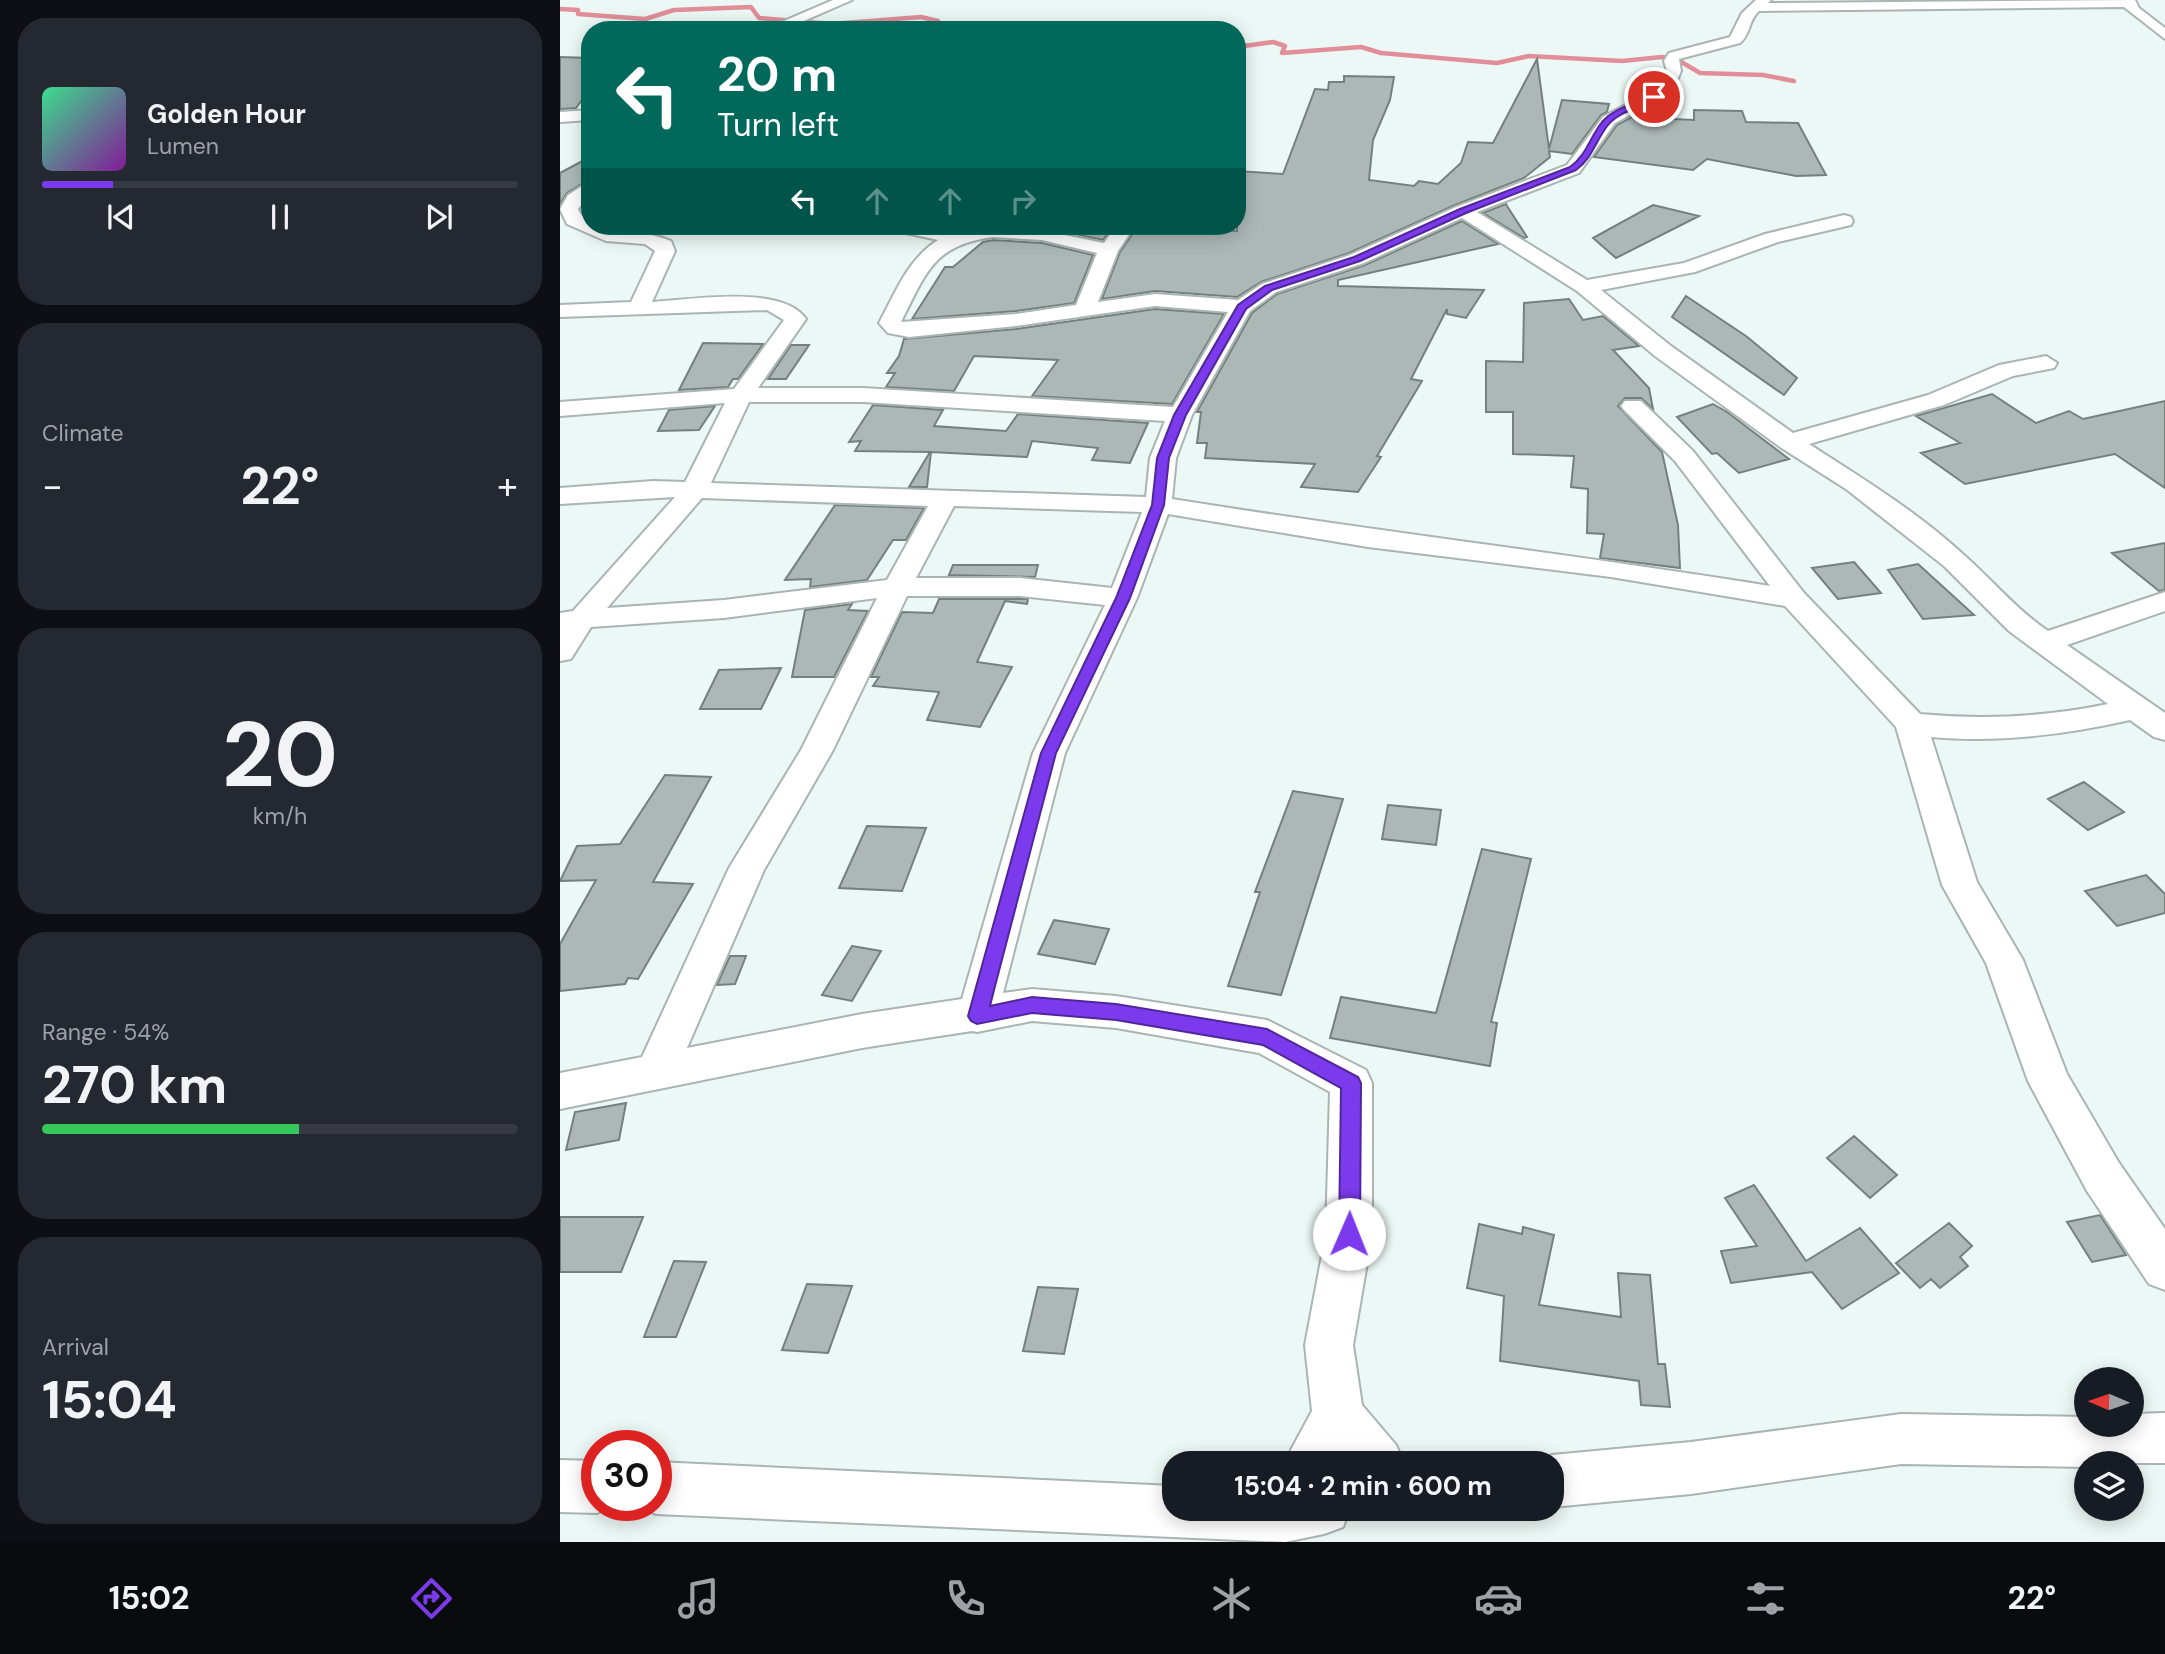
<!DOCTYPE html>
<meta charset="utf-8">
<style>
body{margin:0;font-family:"DM Sans",sans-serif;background:#242831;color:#f1f3f6;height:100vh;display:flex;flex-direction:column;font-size:26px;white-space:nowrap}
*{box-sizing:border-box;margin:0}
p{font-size:23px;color:#9ea1a6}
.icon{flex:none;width:38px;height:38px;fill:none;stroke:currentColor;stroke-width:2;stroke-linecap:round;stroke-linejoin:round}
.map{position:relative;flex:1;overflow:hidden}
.details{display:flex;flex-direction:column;gap:18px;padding:18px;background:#0d0f14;width:560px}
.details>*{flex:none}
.guide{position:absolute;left:21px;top:21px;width:665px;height:214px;border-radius:28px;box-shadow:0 4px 18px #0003;background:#00695c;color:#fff;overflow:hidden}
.needle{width:46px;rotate:272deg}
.buttons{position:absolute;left:1514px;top:1367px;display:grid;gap:14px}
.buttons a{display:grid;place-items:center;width:70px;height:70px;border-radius:50%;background:#171b24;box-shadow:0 4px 18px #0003;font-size:35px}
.speed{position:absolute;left:21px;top:1430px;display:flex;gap:14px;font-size:35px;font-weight:700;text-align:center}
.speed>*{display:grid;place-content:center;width:91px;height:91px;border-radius:50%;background:#171b24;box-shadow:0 4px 18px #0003;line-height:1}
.speed .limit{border:10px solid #d22;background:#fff;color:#111}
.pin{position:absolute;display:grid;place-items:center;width:60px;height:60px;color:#fff;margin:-30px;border:4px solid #fff;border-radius:50%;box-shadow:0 2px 7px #0007}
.me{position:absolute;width:77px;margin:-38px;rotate:1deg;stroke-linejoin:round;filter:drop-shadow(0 0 5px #0008)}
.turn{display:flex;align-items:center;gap:24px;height:147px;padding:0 21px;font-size:32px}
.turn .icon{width:91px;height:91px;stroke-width:2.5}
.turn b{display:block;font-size:49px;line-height:60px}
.lanes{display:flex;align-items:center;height:66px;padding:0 21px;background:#0003;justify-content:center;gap:35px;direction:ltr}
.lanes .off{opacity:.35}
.big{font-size:52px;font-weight:700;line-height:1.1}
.details .tile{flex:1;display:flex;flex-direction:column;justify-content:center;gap:10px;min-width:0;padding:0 24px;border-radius:28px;background:#242831}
.details .dial{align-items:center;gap:0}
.dial b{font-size:91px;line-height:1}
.song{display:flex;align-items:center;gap:21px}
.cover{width:84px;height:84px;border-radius:10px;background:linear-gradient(135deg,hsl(150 70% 55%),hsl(290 70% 35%))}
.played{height:7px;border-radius:4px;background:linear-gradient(90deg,#7c3aed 15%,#363941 15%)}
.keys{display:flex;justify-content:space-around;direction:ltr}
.heat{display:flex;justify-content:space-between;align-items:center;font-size:38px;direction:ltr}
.charge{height:10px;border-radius:5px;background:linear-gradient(90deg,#34c759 54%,#363941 0)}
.trip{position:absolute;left:602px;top:1451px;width:402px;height:70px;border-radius:28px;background:#171b24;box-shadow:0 4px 18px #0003;font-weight:700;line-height:70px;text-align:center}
.tabs{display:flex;height:112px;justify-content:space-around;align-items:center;background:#090b0e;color:#9ea1a6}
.tabs .icon{width:49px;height:49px}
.tabs .current{color:#7c3aed}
.tabs b{font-size:32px;color:#f1f3f6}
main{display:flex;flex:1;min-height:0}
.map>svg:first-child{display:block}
</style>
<main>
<section class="details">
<div class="tile">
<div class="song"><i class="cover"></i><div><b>Golden Hour</b><p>Lumen</p></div></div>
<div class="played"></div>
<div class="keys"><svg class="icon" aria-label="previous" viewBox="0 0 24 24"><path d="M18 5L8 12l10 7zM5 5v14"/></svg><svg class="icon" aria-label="pause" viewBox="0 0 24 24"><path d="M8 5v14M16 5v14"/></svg><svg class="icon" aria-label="next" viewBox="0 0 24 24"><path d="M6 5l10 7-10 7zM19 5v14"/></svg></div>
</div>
<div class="tile"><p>Climate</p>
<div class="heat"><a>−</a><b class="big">22°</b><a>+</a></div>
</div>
<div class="tile dial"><b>20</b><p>km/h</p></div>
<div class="tile"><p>Range · 54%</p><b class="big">270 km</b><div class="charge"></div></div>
<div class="tile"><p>Arrival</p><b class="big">15:04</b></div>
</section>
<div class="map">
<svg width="1605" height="1542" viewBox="0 0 1605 1542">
<rect width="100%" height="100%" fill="#ecf8f5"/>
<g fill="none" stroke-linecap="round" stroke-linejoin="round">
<path stroke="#e18e99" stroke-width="4.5" d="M 0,9 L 18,10 L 18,14 L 85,19 L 114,10 L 191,7 L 199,18 L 272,24 L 361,17 L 378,21 L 374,30
M 677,47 L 713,42 L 725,46 L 722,53 L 801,47 L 821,53 L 937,63 L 969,56 L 1062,61 L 1102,57 L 1118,60 L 1140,73 L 1203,75 L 1234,81"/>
</g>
<path fill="#adb8b6" stroke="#75807d" stroke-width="2" d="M 0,57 L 30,58 L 30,89 L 16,108 L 0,109 Z
M 977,59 L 989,149 L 1002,100 L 1049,104 L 1047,112 L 1041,115 L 1012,154 L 989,151 L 990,157 L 964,178 L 895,205 L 789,253 L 701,282 L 677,297 L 595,291 L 542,299 L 560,252 L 578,226 L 677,231 L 677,171 L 723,174 L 755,89 L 768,90 L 769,82 L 784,82 L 784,76 L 834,77 L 830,100 L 813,140 L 809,180 L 854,186 L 859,181 L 878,184 L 901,163 L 908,142 L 933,143 Z
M 1134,110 L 1182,111 L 1186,122 L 1238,123 L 1266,175 L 1236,176 L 1147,159 L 1133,170 L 1034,157 L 1057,125 L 1072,117 L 1134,120 Z
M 30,157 L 30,179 L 7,193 L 0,204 L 0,173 Z
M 946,204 L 947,206 L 967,237 L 964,238 L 923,213 Z
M 1093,205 L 1139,216 L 1056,258 L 1033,238 Z
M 902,221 L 938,244 L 778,280 L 778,286 L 924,290 L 906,318 L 887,314 L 887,309 L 851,379 L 862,381 L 817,456 L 821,457 L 798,492 L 741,487 L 755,464 L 645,458 L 647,443 L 637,443 L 641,412 L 637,412 L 692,313 L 717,294 L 805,265 Z
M 477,226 L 553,226 L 543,240 Z
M 433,240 L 482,243 L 533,255 L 514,303 L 456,311 L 352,319 L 385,267 L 393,267 L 423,242 Z
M 1126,296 L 1186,336 L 1237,378 L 1224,395 L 1112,317 Z
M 1009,299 L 1023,320 L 1043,316 L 1079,346 L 1053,350 L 1089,388 L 1093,409 L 1081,398 L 1065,398 L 1058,406 L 1102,452 L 1118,525 L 1120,568 L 1040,558 L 1044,534 L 1027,533 L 1028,489 L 1011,487 L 1014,456 L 953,454 L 953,412 L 926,412 L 926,361 L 963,362 L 964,303 Z
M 595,309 L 664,314 L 612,404 L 472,396 L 498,360 L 414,356 L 394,391 L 326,387 L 335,373 L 327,373 L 339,356 L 344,339 L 456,329 Z
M 143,343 L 203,344 L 178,379 L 173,379 L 168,387 L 119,390 Z
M 231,345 L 249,345 L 226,379 L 208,379 Z
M 1432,394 L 1476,423 L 1509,411 L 1523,419 L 1605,401 L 1605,488 L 1555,454 L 1405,484 L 1361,453 L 1400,443 L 1356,416 Z
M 1153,404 L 1167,412 L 1229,459 L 1179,473 L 1157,453 L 1152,454 L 1117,417 Z
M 313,405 L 383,410 L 374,426 L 446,431 L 458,414 L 588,423 L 570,463 L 532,460 L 538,448 L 472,441 L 467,457 L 371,452 L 367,487 L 349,487 L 370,452 L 295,451 L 301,441 L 289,442 Z
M 155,406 L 139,430 L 98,431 L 109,410 Z
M 275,505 L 364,508 L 346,540 L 333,540 L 307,580 L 250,587 L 251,579 L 225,580 Z
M 1605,543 L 1605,590 L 1599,591 L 1552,553 Z
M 1294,562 L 1321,593 L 1278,599 L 1252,568 Z
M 1358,564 L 1414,615 L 1363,619 L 1328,570 Z
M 393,565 L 478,565 L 475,577 L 389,575 Z
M 379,599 L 468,599 L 467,604 L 445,601 L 417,662 L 452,667 L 420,727 L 367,720 L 379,692 L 313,686 L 319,677 L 311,677 L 342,612 L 373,613 Z
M 292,604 L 288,610 L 308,611 L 274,677 L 232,677 L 245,610 Z
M 221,668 L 201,709 L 140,709 L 159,670 Z
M 105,775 L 151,777 L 93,882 L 133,884 L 78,979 L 68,978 L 65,984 L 0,991 L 0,944 L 36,880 L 0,881 L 17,846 L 60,844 Z
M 1524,782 L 1564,812 L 1528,830 L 1488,799 Z
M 733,791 L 783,799 L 721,995 L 668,986 L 700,892 L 695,892 Z
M 828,805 L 881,810 L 876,845 L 822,839 Z
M 307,826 L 366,828 L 342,891 L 279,888 Z
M 922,849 L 971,859 L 931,1022 L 937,1023 L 930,1066 L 770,1038 L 781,997 L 876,1013 Z
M 1586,875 L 1605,894 L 1605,913 L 1557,926 L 1525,891 Z
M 494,920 L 549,929 L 535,964 L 478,954 Z
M 292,946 L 321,951 L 292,1001 L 262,995 Z
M 170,956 L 186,956 L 175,984 L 157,985 Z
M 66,1103 L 59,1140 L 6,1150 L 15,1112 Z
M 1294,1136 L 1337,1175 L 1310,1198 L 1267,1158 Z
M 1194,1185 L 1246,1261 L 1300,1228 L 1339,1273 L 1282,1309 L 1252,1272 L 1171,1283 L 1161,1251 L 1197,1246 L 1165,1198 Z
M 1540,1215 L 1566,1255 L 1532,1262 L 1507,1222 Z
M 0,1217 L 83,1217 L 61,1272 L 0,1272 Z
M 1389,1223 L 1412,1246 L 1400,1257 L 1408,1266 L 1380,1288 L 1371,1279 L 1360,1288 L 1336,1263 Z
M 919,1224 L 962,1234 L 963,1227 L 994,1235 L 979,1305 L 1061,1317 L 1058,1273 L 1090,1275 L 1098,1364 L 1105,1364 L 1110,1407 L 1081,1405 L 1079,1381 L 940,1361 L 944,1296 L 907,1288 Z
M 114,1261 L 146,1262 L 116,1337 L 84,1337 Z
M 247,1284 L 292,1286 L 268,1353 L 222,1350 Z
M 478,1287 L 518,1289 L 504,1354 L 463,1351 Z"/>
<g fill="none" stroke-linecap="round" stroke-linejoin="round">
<defs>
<path id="street" d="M 273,0 L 292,0 L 223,30 L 203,30 Z
M 1196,0 L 1211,0 L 1208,3 L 1575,0 L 1579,8 L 1605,28 L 1605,39 L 1564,7 L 1199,11 C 1188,21 1191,34 1180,43 L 1119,59 L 1121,71 L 1112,92 L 1055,123 L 1019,173 L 917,212 L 1027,280 L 1124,263 L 1205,234 L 1284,215 L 1291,217 L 1293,221 L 1291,225 L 1218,242 L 1135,272 L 1041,290 L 1111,346 L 1233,433 L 1368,395 L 1439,365 L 1486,356 L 1497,363 L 1494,368 L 1453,376 L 1384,405 L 1249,444 C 1302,478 1359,513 1405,556 C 1433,581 1457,610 1488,631 L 1605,592 L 1605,611 L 1507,645 L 1605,713 L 1605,740 L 1594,737 L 1570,720 C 1504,735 1439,743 1371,737 L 1417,882 L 1463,960 L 1507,1074 L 1559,1163 L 1605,1229 L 1605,1290 L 1589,1284 L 1527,1191 L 1468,1081 L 1426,963 L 1382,885 L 1336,727 L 1225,606 L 1051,577 L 808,547 L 608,514 L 577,598 L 505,753 L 443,993 L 472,989 L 556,996 L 707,1020 L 806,1070 L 812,1083 L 812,1234 L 793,1345 L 802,1405 L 836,1445 L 844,1463 L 785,1463 L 781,1459 L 779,1463 L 724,1463 L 752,1411 L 745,1345 L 766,1234 L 770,1092 L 699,1053 L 556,1028 L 472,1021 L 417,1032 L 412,1031 L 302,1048 L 0,1109 L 0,1073 L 82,1057 L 169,868 L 241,750 L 317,598 L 164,618 L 31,627 L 11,659 L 0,661 L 0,613 L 13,611 L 115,497 L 0,504 L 0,488 L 93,481 L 125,482 L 165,403 L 0,416 L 0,402 L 174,389 L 224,320 L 207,310 L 0,317 L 0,305 L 71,302 L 95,251 L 85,244 L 46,241 L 7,224 L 0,209 L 8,195 L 30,181 L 30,195 L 18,209 L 22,216 L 30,220 L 30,226 C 41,226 48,230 59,231 C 78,234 92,233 111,241 L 115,251 L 92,302 C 131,300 222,284 246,319 L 198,388 L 303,388 L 613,407 L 668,312 L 595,306 L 456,326 L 349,337 L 328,333 L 319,323 C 336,292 347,260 378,240 L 332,230 L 330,226 L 365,226 L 396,232 L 429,226 L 460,226 L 544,243 L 556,226 L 575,226 L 558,251 L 538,302 L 595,294 L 678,300 L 702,284 L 790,255 L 896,207 L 1007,165 L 1043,117 L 1100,86 L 1107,71 L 1104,61 L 1109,53 L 1170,37 L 1182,13 ZM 902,218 L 1017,291 L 1095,356 L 1220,447 L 1286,489 L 1384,566 L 1449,631 L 1548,704 C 1485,717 1424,720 1360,714 L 1244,593 L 1133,451 L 1081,401 L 1065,401 L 1061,406 L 1065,411 L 1115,461 L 1210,586 C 1011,554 811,531 612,499 L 616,458 L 632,415 L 690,311 L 716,292 L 804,263 ZM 433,237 L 482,240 L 537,253 L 516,305 L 456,314 L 341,322 C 366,273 373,245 433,237 ZM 189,402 L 303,402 L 605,421 L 590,458 L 586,497 L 151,483 ZM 142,498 L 368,506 L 327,580 L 164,600 L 47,608 ZM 394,506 L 582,512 L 552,588 L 460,578 L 356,578 ZM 347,596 L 460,596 L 545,605 L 473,753 L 402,999 L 302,1014 L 127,1048 L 204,870 L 273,750 Z
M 30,110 L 30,120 L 0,122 L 0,112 Z
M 1605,1413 L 1605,1463 L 1526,1463 L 1526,1467 L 1341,1464 L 1131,1494 L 992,1507 L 992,1463 L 974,1463 L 992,1455 L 1131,1442 L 1341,1414 L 1526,1417 L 1526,1424 L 1572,1424 L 1572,1414 Z
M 0,1460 L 37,1461 L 37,1505 L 55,1505 L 37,1513 L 0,1512 Z
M 96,1462 L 614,1486 L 614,1508 L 790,1508 L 783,1527 L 764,1534 L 725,1542 L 96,1514 L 77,1505 L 96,1505 Z"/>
</defs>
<use href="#street" stroke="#a9b5b2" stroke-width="4"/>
<use href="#street" fill="#fff" fill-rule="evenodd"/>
</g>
<path fill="#7c3aed" stroke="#51269a" stroke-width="2" d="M 1091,96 L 1098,97 C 1083,108 1060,110 1048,125 C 1036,140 1032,159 1016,170 L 906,213 L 800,261 L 712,290 L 686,309 L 626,415 L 609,458 L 604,505 L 570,598 L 496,753 L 434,990 L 430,1006 L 472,997 L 556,1004 L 707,1029 L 798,1077 L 801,1083 L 800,1234 L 797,1241 L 789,1244 L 782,1241 L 779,1234 L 781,1088 L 703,1045 L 556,1020 L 472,1013 L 417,1024 L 411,1021 L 408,1016 L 481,753 L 556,598 L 592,505 L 597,458 L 614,415 L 678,305 L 705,286 L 794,257 L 900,209 L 1010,167 C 1026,156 1030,137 1042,122 C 1054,108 1075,103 1091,96 Z"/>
</svg>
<div class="buttons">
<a><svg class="needle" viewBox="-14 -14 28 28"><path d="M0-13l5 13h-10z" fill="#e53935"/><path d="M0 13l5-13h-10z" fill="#9ea1a6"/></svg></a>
<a><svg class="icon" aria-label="layers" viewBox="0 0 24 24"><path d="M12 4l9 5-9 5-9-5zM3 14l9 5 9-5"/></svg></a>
</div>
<div class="speed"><div class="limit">30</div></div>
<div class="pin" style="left:1094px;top:97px;background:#d93025"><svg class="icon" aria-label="arrive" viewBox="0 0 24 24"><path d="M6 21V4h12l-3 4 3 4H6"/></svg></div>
<svg class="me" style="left:789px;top:1234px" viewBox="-20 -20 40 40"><circle r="19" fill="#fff"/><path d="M0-13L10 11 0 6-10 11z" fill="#7c3aed"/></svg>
<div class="trip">15:04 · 2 min · 600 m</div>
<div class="guide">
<div class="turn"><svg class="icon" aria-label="left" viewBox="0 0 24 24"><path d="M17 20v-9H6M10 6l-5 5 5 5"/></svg><div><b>20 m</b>Turn left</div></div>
<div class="lanes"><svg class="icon" aria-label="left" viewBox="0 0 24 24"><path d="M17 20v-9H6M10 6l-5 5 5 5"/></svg><svg class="icon off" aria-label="ahead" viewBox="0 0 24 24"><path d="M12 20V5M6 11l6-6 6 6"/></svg><svg class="icon off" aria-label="ahead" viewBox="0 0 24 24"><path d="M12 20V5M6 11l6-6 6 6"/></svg><svg class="icon off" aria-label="right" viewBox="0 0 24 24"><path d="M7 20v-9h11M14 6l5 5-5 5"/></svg></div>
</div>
</div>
</main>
<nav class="tabs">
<b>15:02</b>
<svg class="icon current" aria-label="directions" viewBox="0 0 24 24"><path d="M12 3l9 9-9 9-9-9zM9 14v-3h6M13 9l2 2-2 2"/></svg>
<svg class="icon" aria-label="music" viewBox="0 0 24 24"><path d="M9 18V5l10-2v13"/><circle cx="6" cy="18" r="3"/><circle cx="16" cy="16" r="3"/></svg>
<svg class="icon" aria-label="phone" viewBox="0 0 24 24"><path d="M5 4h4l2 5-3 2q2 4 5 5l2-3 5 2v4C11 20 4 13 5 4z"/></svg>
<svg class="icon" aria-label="climate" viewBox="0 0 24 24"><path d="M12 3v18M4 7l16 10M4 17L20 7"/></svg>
<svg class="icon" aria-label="car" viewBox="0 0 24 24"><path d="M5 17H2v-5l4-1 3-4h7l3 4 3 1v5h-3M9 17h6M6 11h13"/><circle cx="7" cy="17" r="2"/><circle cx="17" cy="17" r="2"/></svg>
<svg class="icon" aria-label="filters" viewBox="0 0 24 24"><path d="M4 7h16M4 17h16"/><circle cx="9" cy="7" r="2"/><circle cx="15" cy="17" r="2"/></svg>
<b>22°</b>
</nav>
